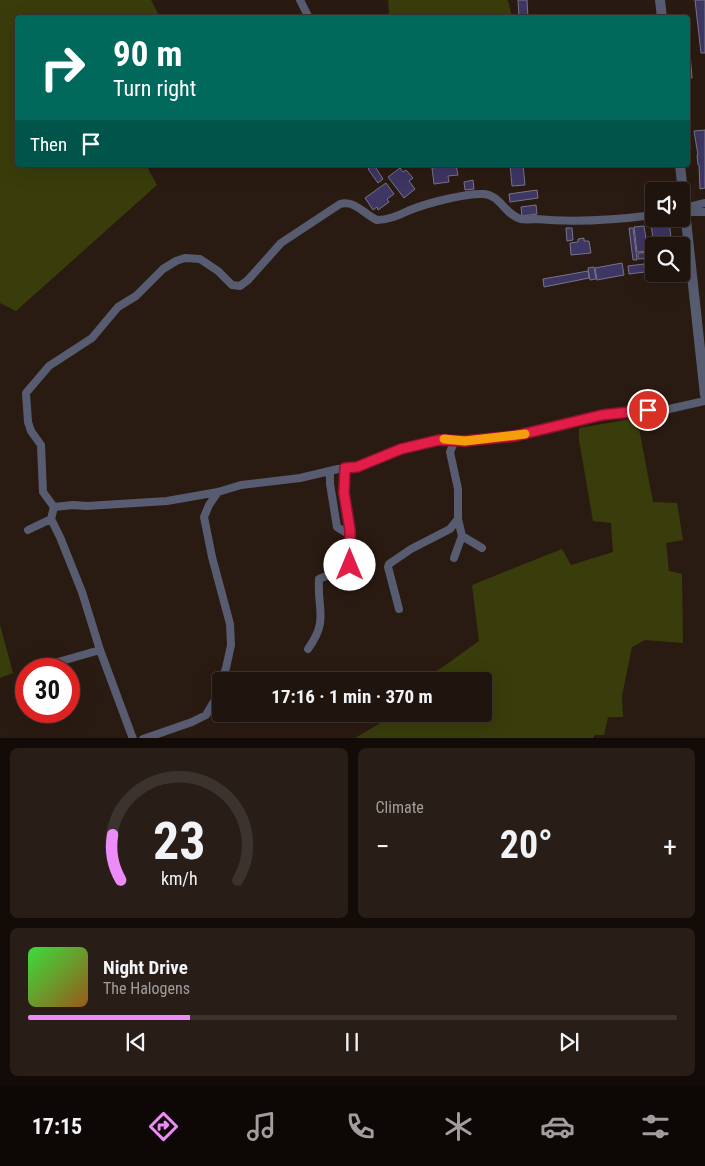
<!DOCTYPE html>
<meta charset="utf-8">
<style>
body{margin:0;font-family:"Roboto Condensed",sans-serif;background:#281d17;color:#f1f3f6;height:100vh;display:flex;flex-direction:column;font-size:19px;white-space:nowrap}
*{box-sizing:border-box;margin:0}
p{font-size:16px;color:#a29e9e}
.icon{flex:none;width:28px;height:28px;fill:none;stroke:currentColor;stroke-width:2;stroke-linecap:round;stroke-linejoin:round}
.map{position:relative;height:738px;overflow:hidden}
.panel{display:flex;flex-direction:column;gap:10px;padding:10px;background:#120b08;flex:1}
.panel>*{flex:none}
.banner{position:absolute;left:15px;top:15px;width:675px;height:152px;border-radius:5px;box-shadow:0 5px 20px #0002,0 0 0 1px #3d332e;background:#00695c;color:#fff;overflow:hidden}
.fabs{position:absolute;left:645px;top:182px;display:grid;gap:10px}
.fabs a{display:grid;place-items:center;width:45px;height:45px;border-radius:5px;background:#20140e;box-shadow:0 5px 20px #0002,0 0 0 1px #3d332e;font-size:25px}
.speed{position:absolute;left:15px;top:658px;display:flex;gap:10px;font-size:25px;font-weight:700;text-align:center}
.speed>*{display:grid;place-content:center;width:65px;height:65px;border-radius:50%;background:#20140e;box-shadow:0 5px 20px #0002,0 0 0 1px #3d332e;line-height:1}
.speed .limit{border:8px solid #d22;background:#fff;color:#111}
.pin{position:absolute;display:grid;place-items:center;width:42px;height:42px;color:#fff;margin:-21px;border:2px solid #fff;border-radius:50%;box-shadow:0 1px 5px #0007}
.me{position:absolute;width:55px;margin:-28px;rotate:0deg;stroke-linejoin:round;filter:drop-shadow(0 0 4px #0008)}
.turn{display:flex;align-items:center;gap:18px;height:105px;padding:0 15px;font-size:22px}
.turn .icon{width:65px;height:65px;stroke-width:2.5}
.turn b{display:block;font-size:35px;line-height:42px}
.then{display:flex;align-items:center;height:48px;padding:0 15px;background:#0003;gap:10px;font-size:19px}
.big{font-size:38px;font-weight:700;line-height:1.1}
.panel .card{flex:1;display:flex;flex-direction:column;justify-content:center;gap:8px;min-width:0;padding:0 18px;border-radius:8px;background:#281d17}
.panel .dial{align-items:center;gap:0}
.dial svg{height:130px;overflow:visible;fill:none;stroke:#3d332e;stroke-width:7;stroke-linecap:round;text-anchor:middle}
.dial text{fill:#f1f3f6;stroke:none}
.song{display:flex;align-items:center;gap:15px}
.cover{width:60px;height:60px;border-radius:8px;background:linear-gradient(135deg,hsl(120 70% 55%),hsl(30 70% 35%))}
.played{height:5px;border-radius:2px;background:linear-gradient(90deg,#ed8cf9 25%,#3d332e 25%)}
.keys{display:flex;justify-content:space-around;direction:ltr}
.heat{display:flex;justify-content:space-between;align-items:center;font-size:28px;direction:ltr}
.panel .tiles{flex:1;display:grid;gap:10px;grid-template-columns:1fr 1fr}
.card:last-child{grid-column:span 2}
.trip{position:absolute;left:212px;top:672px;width:280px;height:50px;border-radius:5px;background:#20140e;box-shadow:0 5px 20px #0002,0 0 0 1px #3d332e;font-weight:700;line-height:50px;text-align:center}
.tab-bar{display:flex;height:80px;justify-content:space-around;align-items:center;background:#0d0806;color:#a29e9e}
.tab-bar .icon{width:35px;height:35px}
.tab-bar .active{color:#ed8cf9}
.tab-bar b{font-size:22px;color:#f1f3f6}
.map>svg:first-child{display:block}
</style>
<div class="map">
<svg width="705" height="739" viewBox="0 0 705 739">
<rect width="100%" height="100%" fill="#2a1b12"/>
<path fill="#393d0b" d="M 0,0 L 151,0 L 160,17 L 18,18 L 18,165 L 146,165 L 157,185 L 16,311 L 0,303 Z
M 389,0 L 506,0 L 508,1 L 512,17 L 384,17 L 389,13 L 388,1 Z
M 637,418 L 653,502 L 677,503 L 683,540 L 666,543 L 669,571 L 682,574 L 683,643 L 645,640 L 632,647 L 622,696 L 623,717 L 608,717 L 604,735 L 595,735 L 593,738 L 355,738 L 384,721 L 387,714 L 484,714 L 484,681 L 423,681 L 479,641 L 472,585 L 562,549 L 571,565 L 613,552 L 611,523 L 593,521 L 579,440 L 579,428 Z
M 0,625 L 13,673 L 0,678 Z"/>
<path fill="#3e3663" stroke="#777588" d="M 518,0 L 527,0 L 528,18 L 519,18 Z
M 695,0 L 705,0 L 705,53 L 701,53 Z
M 688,53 L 690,53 L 692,78 L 688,78 Z
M 705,130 L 705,188 L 700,189 L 699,165 L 698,165 L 697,155 L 698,155 L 694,131 Z
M 374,165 L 383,179 L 378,183 L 368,169 Z
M 451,165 L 456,165 L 458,175 L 448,176 L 449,182 L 434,184 L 432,168 Z
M 510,165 L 523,165 L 525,185 L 512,186 Z
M 400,168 L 403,172 L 406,170 L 413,178 L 409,181 L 415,189 L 404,198 L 388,177 Z
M 473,180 L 474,189 L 465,190 L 464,182 Z
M 386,183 L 394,194 L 387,199 L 389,202 L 378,210 L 377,207 L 373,210 L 365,198 Z
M 537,190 L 538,198 L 510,202 L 509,194 Z
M 536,205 L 537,214 L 522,216 L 521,207 Z
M 669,221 L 672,246 L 654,246 L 651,224 Z
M 644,226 L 648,251 L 637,252 L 634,227 Z
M 566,228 L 572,228 L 573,240 L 567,241 Z
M 629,228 L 633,228 L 637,260 L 633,260 Z
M 584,238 L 584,241 L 589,241 L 591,253 L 571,255 L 570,243 L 578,242 L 578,239 Z
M 653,252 L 654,258 L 638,259 L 638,253 Z
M 622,263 L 624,275 L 597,280 L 595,268 Z
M 644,264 L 645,272 L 629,274 L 628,266 Z
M 594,267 L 596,279 L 590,280 L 588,268 Z
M 588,271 L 589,278 L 544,287 L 543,279 Z"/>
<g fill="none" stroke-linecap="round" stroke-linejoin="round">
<path stroke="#585c71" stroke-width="8" d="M 300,0 L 309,18
M 681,209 L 705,203
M 681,212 L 705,212
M 330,471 L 330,484 L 337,527 L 350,535
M 54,507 L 43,492 L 41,445 L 31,431 L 28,422 L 26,393 L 49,366 L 92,338 L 118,307 L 136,296 L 163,269 L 176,261 L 185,258 L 200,259 L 218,271 L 232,285 L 240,286 L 248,280 L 281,243 L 340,204 C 355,200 364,214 377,220 C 389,220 399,215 410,210 C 428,203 465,193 484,194 C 500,195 505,215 521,219 C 526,220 531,219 536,219 C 575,223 615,220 654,215
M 54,507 L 73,505 L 87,506 L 167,501 L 218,492 L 241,485 L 300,478 L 338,469 L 357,467 L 396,451 L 439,440 L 465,441 L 515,436 L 602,415 L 669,409 L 705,401
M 51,519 L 60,537 L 82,592 L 100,650 L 133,739
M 28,530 L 51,519 L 54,507
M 462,536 L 482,548
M 454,558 L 462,536 L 458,519
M 399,609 L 388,567 L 389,564 L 411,549 L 450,529 L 458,519 L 458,489 L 450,452 L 455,440
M 308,649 C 329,620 317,610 319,579 L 348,567 L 351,562 C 351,530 343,500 345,468
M 40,669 L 51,664 L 100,650
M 25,675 L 26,675
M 143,739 L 192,722 L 206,715 L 216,698 L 226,668 L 231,645 L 230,624 L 212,557 L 204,517 L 209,505 L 218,492"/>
<path stroke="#585c71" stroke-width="10" d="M 660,0 L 662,18
M 680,165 L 705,395"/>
</g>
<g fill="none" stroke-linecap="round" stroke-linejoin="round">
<defs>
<path id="route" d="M 350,565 L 350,530 L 344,493 L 345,468 L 357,467 L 401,449 L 439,440 L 465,441 L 515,436 L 602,415 L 648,410"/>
</defs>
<use href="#route" stroke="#92132f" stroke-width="12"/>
<use href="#route" stroke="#e11d48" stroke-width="9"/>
<path stroke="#f59e0b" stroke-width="9" d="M 444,439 L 465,441 L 525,434"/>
</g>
</svg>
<div class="fabs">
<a><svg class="icon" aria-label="sound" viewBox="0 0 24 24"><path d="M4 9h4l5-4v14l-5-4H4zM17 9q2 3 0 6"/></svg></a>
<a><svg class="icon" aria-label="search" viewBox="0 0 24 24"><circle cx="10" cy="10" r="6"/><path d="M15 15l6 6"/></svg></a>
</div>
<div class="speed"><div class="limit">30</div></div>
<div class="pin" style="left:648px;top:410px;background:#d93025"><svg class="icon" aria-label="arrive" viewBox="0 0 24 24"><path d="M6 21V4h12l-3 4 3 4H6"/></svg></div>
<svg class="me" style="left:350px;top:565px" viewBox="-20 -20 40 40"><circle r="19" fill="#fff"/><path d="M0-13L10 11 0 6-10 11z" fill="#e11d48"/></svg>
<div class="trip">17:16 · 1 min · 370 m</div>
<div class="banner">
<div class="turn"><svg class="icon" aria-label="right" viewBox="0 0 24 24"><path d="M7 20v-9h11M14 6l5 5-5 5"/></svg><div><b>90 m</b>Turn right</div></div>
<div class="then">Then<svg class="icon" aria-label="arrive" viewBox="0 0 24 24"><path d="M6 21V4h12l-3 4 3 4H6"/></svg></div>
</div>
</div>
<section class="panel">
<div class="tiles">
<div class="card dial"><svg viewBox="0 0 100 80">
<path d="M14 69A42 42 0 1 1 86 69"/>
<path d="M14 69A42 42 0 0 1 9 41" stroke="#ed8cf9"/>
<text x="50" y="56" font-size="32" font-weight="700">23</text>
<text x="50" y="72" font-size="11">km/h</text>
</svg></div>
<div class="card"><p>Climate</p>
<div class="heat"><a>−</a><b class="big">20°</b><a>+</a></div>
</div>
<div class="card">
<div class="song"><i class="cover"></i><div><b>Night Drive</b><p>The Halogens</p></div></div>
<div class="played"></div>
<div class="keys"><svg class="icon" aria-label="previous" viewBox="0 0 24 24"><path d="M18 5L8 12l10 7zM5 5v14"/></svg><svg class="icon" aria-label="pause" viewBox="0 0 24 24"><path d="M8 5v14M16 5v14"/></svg><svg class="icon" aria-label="next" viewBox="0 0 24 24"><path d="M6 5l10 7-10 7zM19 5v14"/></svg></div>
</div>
</div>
</section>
<nav class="tab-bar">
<b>17:15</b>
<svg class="icon active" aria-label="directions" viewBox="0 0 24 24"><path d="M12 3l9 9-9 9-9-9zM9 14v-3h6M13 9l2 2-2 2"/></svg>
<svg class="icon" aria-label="music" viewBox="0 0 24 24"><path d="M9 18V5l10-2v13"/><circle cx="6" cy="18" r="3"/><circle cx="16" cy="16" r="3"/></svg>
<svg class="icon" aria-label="phone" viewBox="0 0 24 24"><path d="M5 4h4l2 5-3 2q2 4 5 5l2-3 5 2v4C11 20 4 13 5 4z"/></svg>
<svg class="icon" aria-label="climate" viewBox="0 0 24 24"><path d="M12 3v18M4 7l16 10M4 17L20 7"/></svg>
<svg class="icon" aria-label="car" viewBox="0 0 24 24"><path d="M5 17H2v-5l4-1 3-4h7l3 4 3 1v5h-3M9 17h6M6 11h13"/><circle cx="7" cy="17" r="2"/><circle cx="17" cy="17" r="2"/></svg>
<svg class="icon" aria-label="filters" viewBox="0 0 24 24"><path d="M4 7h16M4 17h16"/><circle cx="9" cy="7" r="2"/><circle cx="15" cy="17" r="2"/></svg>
</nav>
